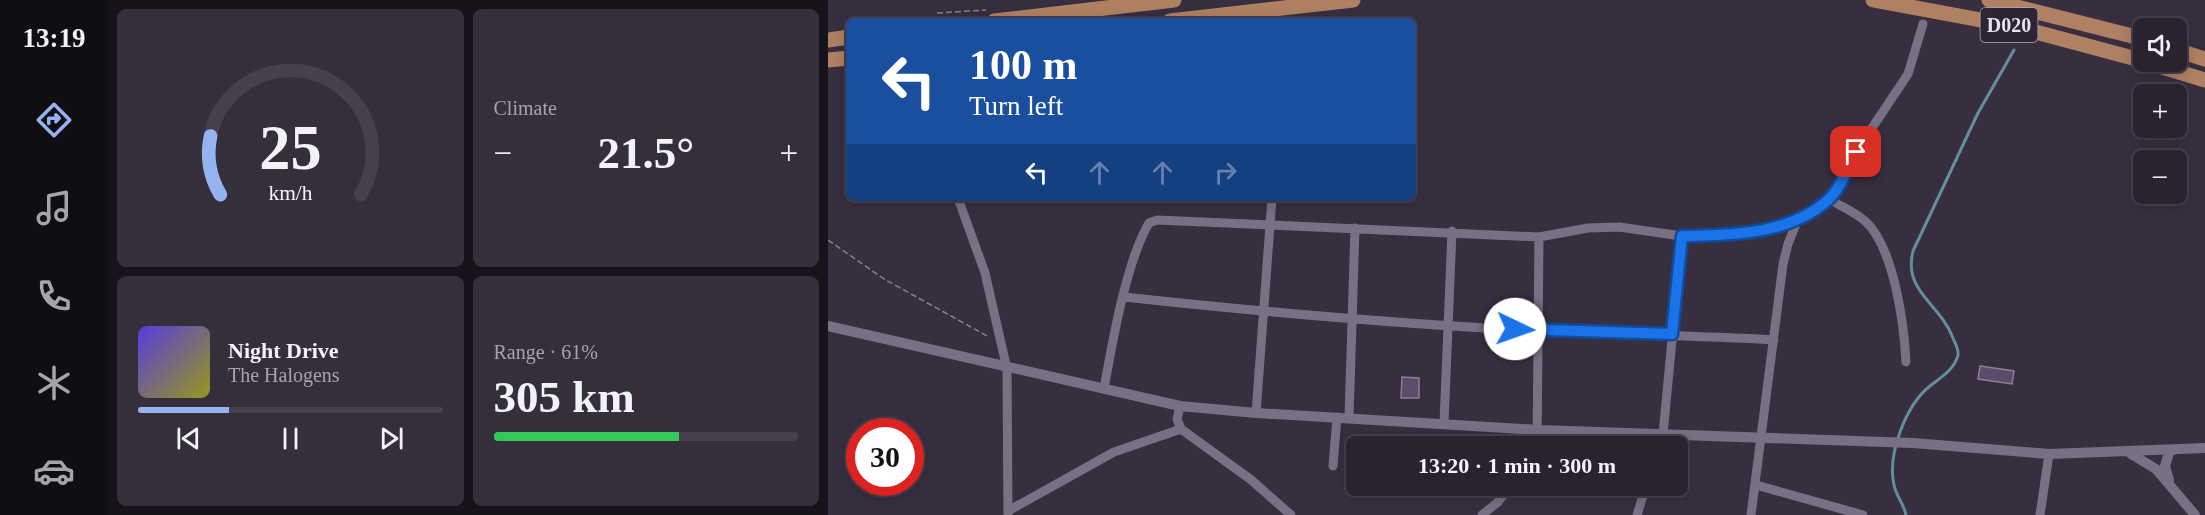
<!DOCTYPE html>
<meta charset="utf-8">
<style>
body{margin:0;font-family:"Times New Roman",serif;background:#352f3c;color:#f1f3f6;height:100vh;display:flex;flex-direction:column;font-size:22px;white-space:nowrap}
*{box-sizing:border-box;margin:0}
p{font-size:20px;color:#a5a4ab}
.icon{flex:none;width:33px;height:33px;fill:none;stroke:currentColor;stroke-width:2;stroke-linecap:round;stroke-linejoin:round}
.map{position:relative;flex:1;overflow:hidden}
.side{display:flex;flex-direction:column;gap:9px;padding:9px;background:#17131a;width:720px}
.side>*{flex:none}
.top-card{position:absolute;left:18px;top:18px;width:570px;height:183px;border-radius:9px;box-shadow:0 3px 15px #0003,0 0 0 2px #45404c;background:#1a4fa0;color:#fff;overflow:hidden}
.fabs{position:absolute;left:1305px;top:18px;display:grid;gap:12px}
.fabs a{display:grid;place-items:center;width:54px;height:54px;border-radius:9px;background:#292330;box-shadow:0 3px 15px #0003,0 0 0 2px #45404c;font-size:30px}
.speed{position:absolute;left:18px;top:418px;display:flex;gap:12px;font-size:30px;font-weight:700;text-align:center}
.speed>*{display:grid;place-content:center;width:78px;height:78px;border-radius:50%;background:#292330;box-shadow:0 3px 15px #0003,0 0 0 2px #45404c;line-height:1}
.speed .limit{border:9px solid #d22;background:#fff;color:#111}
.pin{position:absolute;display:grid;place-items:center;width:51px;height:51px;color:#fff;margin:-26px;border-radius:12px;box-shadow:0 3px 9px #0006}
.me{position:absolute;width:66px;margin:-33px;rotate:93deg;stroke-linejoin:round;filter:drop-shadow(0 0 4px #0008)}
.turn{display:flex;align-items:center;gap:21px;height:126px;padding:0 24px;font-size:27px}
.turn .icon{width:78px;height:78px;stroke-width:2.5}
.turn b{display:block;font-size:42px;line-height:51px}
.lanes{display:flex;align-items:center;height:57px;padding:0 24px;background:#0003;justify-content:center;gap:30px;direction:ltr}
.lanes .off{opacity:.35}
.big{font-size:45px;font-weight:800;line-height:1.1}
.side .tile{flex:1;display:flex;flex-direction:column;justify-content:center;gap:9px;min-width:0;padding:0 21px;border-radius:9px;background:#352f3c}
.side .dial{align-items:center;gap:0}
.dial svg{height:156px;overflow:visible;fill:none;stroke:#45404c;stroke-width:7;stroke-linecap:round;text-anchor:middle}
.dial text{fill:#f1f3f6;stroke:none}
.song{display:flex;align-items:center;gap:18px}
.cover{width:72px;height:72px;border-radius:9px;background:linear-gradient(135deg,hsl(250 70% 55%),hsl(60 70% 35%))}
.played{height:6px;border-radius:3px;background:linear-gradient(90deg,#95b2f1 30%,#45404c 30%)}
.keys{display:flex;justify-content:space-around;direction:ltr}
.heat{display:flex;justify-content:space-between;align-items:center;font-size:33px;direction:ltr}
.charge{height:9px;border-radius:4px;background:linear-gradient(90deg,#34c759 61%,#45404c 0)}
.side .tiles{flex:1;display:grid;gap:9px;grid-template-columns:repeat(2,1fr)}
.trip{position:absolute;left:518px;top:436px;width:342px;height:60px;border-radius:9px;background:#292330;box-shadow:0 3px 15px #0003,0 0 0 2px #45404c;font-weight:800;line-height:60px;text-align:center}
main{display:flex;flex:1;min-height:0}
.tab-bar{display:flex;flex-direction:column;width:108px;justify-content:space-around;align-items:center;background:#100e13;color:#a5a4ab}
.tab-bar .icon{width:42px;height:42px}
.tab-bar .on{color:#95b2f1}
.tab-bar b{font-size:27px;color:#f1f3f6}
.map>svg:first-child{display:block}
</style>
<main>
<nav class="tab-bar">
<b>13:19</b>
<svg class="icon on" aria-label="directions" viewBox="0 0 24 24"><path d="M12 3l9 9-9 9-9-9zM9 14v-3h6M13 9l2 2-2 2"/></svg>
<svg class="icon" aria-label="music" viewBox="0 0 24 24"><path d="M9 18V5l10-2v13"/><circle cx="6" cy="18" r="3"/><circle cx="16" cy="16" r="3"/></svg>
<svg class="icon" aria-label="phone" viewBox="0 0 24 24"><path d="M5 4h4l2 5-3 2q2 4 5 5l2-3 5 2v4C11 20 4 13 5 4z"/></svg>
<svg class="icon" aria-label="climate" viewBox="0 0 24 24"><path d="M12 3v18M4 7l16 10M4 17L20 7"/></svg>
<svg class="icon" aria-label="car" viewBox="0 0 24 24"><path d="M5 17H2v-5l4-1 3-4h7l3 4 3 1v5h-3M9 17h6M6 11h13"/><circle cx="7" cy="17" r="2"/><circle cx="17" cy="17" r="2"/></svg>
</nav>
<section class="side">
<div class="tiles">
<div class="tile dial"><svg viewBox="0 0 100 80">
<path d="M14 69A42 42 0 1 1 86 69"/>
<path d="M14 69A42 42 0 0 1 9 39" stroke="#95b2f1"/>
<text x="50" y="56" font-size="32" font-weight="700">25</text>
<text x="50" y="72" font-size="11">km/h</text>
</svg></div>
<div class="tile"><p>Climate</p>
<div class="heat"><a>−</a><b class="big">21.5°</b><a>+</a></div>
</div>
<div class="tile">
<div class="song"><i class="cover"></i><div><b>Night Drive</b><p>The Halogens</p></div></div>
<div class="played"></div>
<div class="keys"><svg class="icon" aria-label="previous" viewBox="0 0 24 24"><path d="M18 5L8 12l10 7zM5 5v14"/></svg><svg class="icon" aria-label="pause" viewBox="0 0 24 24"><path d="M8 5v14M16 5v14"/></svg><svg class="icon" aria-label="next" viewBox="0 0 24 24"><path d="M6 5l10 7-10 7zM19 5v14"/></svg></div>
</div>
<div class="tile"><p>Range · 61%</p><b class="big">305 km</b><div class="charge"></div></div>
</div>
</section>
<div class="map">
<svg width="1377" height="515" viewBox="0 0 1377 515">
<rect width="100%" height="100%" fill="#372f40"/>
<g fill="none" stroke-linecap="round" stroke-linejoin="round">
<path stroke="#648e9a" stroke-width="3" d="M 1078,515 C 1076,504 1068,496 1066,485 C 1059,454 1078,405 1102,386 C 1112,378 1127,369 1130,355 C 1131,350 1127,343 1125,338 C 1111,302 1075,292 1085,251 L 1150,113 L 1186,50"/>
</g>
<path fill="#5b4c69" stroke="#897f93" stroke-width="1.5" d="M 1152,366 L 1186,371 L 1184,384 L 1150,379 Z
M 574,377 L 591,378 L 591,398 L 573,398 Z"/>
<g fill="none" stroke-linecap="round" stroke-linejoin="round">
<path stroke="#87818f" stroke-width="1.5" stroke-dasharray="6 3" stroke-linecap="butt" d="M 109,13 L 158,10
M 0,240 L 56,279 L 161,337"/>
<path stroke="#797084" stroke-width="9" d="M 130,198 L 157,273 L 179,369 L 180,515
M 1001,199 C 1012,206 1027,212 1037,221 C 1066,247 1076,324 1078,362
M 296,297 C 434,312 572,324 710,331 C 788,335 867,335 946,340
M 276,389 C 284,344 298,262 321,223 L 329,220 L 711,237 L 760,228 L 791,227 L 854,236 L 903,234 L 941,228 L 970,219 L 1001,199 L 1028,152 L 1080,74 L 1095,24
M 352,406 L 349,419 L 353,429 L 422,479 L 463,515
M 428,413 L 444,198
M 521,418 L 527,228
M 616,423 L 624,231
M 709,447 L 711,237
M 831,447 L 835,434 L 854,236
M 505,466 L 509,417
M 928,485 L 1035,515
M 180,511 L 286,452 L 353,429
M 654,515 L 670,502 L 682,486
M 809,515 L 818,486
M 923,515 L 955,264 L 960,244 L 970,219
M 1212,515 L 1221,454"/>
<path stroke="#797084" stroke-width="10" d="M 0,326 L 352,406 L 428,413 L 711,430 L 1085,443 L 1221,454 L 1377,448
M 1303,454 L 1328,469 L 1367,515
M 1341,480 L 1337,466 L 1342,450 L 1346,450"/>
<path stroke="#b08062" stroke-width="15" d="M 1045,0 L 1185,26 L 1316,61
M 1161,0 L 1316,39
M 166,21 L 346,0
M 342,21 L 525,0
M 0,40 L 21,37
M 1348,50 L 1377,59
M 0,60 L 21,58
M 1318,62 L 1377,80"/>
</g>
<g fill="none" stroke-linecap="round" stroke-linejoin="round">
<defs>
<path id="route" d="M 687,329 L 844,334 L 854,236 C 903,235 961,235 1000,200 C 1013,188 1020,167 1028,152"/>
</defs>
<use href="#route" stroke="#114b97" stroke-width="15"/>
<use href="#route" stroke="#1a73e8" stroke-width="10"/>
</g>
<g text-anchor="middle" stroke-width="6" stroke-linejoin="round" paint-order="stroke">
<rect fill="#2d2536" stroke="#afa9b6" stroke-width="1.5" x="1152.5" y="8" width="57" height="34" rx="4.5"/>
<g font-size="20" font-weight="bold" fill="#e7e2ed">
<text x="1181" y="32">D020</text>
</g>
</g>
</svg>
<div class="fabs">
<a><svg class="icon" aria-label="sound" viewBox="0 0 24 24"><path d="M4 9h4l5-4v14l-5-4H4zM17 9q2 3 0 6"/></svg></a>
<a>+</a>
<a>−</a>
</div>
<div class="speed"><div class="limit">30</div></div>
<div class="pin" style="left:1028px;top:152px;background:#d93025"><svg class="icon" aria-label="arrive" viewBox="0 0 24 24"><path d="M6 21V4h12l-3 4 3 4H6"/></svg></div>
<svg class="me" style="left:687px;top:329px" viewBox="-20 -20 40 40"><circle r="19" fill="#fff"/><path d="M0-13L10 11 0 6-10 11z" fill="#1a73e8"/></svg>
<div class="trip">13:20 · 1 min · 300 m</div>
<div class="top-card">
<div class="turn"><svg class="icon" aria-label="left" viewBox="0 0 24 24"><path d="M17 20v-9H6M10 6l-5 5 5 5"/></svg><div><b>100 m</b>Turn left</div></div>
<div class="lanes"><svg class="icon" aria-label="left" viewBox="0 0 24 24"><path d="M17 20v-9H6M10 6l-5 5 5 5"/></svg><svg class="icon off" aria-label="ahead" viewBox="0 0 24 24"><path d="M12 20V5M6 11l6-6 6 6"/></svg><svg class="icon off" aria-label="ahead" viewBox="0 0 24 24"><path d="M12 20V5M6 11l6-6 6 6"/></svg><svg class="icon off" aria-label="right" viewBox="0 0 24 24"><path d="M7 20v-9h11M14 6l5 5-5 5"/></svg></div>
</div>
</div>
</main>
